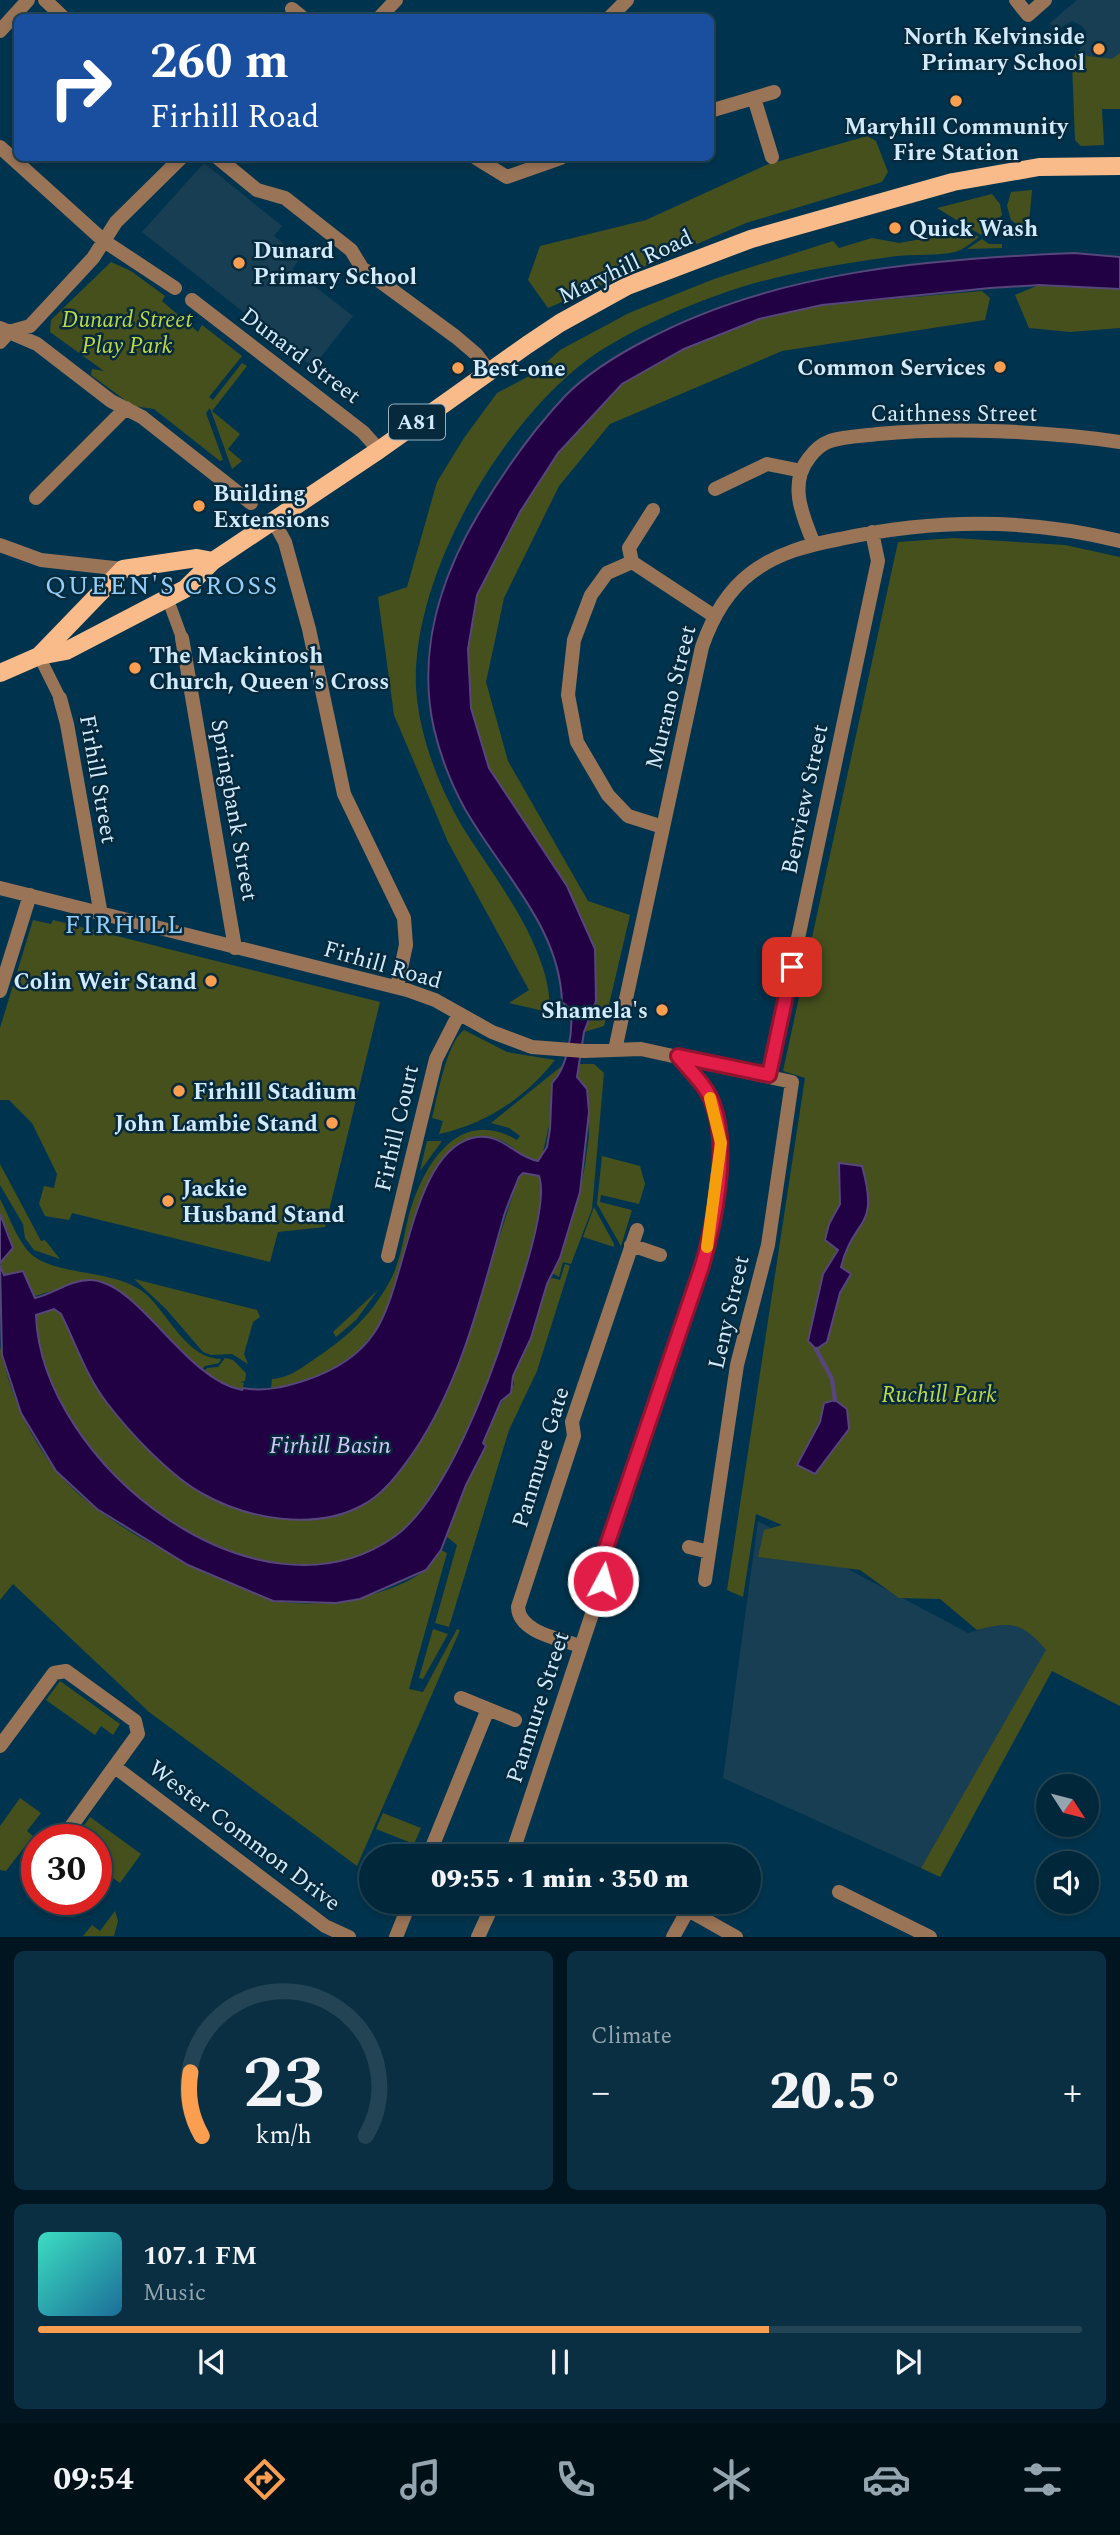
<!DOCTYPE html>
<meta charset="utf-8">
<style>
body{margin:0;font-family:Spectral,serif;background:#0a2f42;color:#f1f3f6;height:100vh;display:flex;flex-direction:column;font-size:26px;white-space:nowrap}
*{box-sizing:border-box;margin:0}
p{font-size:23px;color:#95a5af}
.icon{flex:none;width:38px;height:38px;fill:none;stroke:currentColor;stroke-width:2;stroke-linecap:round;stroke-linejoin:round}
.map{position:relative;height:1937px;overflow:hidden}
.sheet{display:flex;flex-direction:column;gap:14px;padding:14px;background:#001520;flex:1}
.sheet>*{flex:none}
.hud{position:absolute;left:14px;top:14px;width:700px;height:147px;border-radius:10px;box-shadow:0 4px 10px #0003,0 0 0 2px #224454;background:#1a4fa0;color:#fff;overflow:hidden}
.needle{width:46px;rotate:126deg}
.tools{position:absolute;left:1036px;top:1774px;display:grid;gap:14px}
.tools a{display:grid;place-items:center;width:63px;height:63px;border-radius:50%;background:#00273a;box-shadow:0 4px 10px #0003,0 0 0 2px #224454;font-size:35px}
.speed{position:absolute;left:21px;top:1824px;display:flex;gap:14px;font-size:35px;font-weight:700;text-align:center}
.speed>*{display:grid;place-content:center;width:91px;height:91px;border-radius:50%;background:#00273a;box-shadow:0 4px 10px #0003,0 0 0 2px #224454;line-height:1}
.speed .limit{border:10px solid #d22;background:#fff;color:#111}
.pin{position:absolute;display:grid;place-items:center;width:60px;height:60px;color:#fff;margin:-30px;border-radius:14px;box-shadow:0 4px 10px #0006}
.me{position:absolute;width:77px;margin:-38px;rotate:6deg;stroke-linejoin:round;filter:drop-shadow(0 0 5px #0008)}
.turn{display:flex;align-items:center;gap:24px;height:147px;padding:0 21px;font-size:32px}
.turn .icon{width:91px;height:91px;stroke-width:2.5}
.turn b{display:block;font-size:49px;line-height:60px}
.big{font-size:52px;font-weight:800;line-height:1.1}
.sheet .card{flex:1;display:flex;flex-direction:column;justify-content:center;gap:10px;min-width:0;padding:0 24px;border-radius:10px;background:#0a2f42}
.sheet .dial{align-items:center;gap:0}
.dial svg{height:182px;overflow:visible;fill:none;stroke:#224454;stroke-width:7;stroke-linecap:round;text-anchor:middle}
.dial text{fill:#f1f3f6;stroke:none}
.song{display:flex;align-items:center;gap:21px}
.cover{width:84px;height:84px;border-radius:10px;background:linear-gradient(135deg,hsl(170 70% 55%),hsl(200 70% 35%))}
.played{height:7px;border-radius:4px;background:linear-gradient(90deg,#fb9e50 70%,#224454 70%)}
.keys{display:flex;justify-content:space-around;direction:ltr}
.heat{display:flex;justify-content:space-between;align-items:center;font-size:38px;direction:ltr}
.sheet .tiles{flex:1;display:grid;gap:14px;grid-template-columns:1fr 1fr}
.card:last-child{grid-column:span 2}
.trip{position:absolute;left:359px;top:1844px;width:402px;height:70px;border-radius:35px;background:#00273a;box-shadow:0 4px 10px #0003,0 0 0 2px #224454;font-weight:800;line-height:70px;text-align:center}
.tabs{display:flex;height:112px;justify-content:space-around;align-items:center;background:#001017;color:#95a5af}
.tabs .icon{width:49px;height:49px}
.tabs .selected{color:#fb9e50}
.tabs b{font-size:32px;color:#f1f3f6}
.map>svg:first-child{display:block}
</style>
<div class="map">
<svg width="1120" height="1937" viewBox="0 0 1120 1937">
<rect width="100%" height="100%" fill="#00344e"/>
<path fill="#183e53" d="M 1077,0 L 1120,0 L 1120,94 L 1078,52 L 1087,33 L 1082,26 L 1072,21 L 1057,30 L 1050,23 Z
M 204,163 L 282,226 L 274,236 L 301,257 L 292,269 L 353,316 L 313,367 L 142,232 Z
M 1106,1500 L 1046,1651 L 921,1868 L 723,1778 L 758,1521 L 968,1633 L 1044,1612 Z"/>
<path fill="#46501d" d="M 1082,50 L 1087,56 L 1112,59 L 1120,53 L 1120,109 L 1102,109 L 1104,145 L 1081,146 L 1075,140 L 1072,62 L 1075,54 Z
M 867,136 L 876,141 L 888,172 L 882,182 L 746,223 L 548,308 L 528,280 L 540,246 L 646,220 L 766,165 Z
M 1032,190 L 1028,233 L 1011,220 L 1007,206 L 1011,192 Z
M 992,194 L 1000,204 L 1002,215 L 981,235 L 937,208 Z
M 953,224 L 979,237 C 972,242 963,250 955,252 C 937,256 916,254 897,256 C 859,261 821,267 783,276 C 723,289 637,324 587,360 C 500,425 411,577 416,688 C 419,737 441,793 467,834 C 499,884 550,948 550,1010 L 548,1012 L 509,1003 L 529,990 L 448,842 L 394,715 L 378,597 L 407,587 L 437,482 L 464,438 L 497,393 L 535,373 L 560,350 L 629,313 L 714,279 L 833,241 L 839,248 L 872,238 L 899,243 L 951,234 Z
M 982,239 L 989,244 L 1002,244 L 1002,248 L 967,249 Z
M 111,262 L 131,271 L 165,296 L 162,301 L 198,332 L 202,325 L 242,356 L 209,397 L 213,400 L 242,363 L 247,366 L 212,411 L 240,434 L 228,449 L 242,461 L 232,469 L 210,408 L 206,413 L 223,460 L 220,461 L 154,409 L 133,406 L 91,375 L 92,369 L 104,371 L 50,332 L 51,320 Z
M 1039,285 L 1120,289 L 1120,328 L 1070,332 L 1029,328 L 1015,295 Z
M 982,291 L 990,298 L 985,320 L 782,351 L 610,424 L 559,486 L 504,598 L 486,682 L 508,761 L 588,901 L 630,915 L 604,1026 L 584,1032 L 596,1001 L 595,949 L 567,886 L 489,768 L 471,708 L 468,649 L 477,595 L 520,512 L 558,453 L 622,384 L 684,349 L 759,319 L 822,305 Z
M 954,538 L 1065,545 L 1120,557 L 1120,1706 L 1052,1671 L 940,1877 L 921,1868 L 1046,1650 C 1022,1622 1012,1621 977,1630 L 940,1599 L 899,1598 L 860,1570 L 758,1557 L 764,1530 L 782,1525 L 756,1514 L 743,1597 L 727,1590 L 805,1078 L 783,1071 L 898,542 Z
M 33,920 L 51,924 L 53,920 L 380,1002 L 325,1227 L 278,1232 L 270,1262 L 72,1213 L 69,1220 L 45,1216 L 39,1204 L 44,1186 L 54,1188 L 57,1174 L 32,1123 L 9,1100 L 0,1100 L 0,1028 Z
M 464,1030 L 507,1052 L 555,1060 C 525,1098 486,1124 439,1134 L 443,1121 L 432,1118 C 438,1095 446,1044 464,1030 Z
M 578,1064 L 594,1064 L 604,1073 L 592,1209 L 571,1264 L 563,1262 L 559,1277 L 552,1273 L 580,1192 L 585,1165 L 589,1136 L 587,1089 L 577,1078 Z
M 563,1065 L 541,1161 L 525,1159 C 513,1145 490,1129 470,1141 C 463,1145 454,1149 447,1154 C 410,1186 406,1291 372,1335 C 346,1369 311,1379 271,1389 L 272,1379 C 291,1378 305,1365 319,1356 C 351,1334 373,1313 391,1279 C 403,1256 404,1226 413,1202 C 430,1154 464,1109 517,1140 L 520,1136 L 509,1128 L 491,1123 Z
M 427,1141 L 442,1141 L 420,1171 Z
M 602,1156 L 640,1166 L 645,1184 L 639,1204 L 601,1195 L 600,1202 L 632,1210 L 621,1246 L 597,1204 Z
M 0,1164 L 41,1241 L 45,1240 L 60,1259 L 34,1250 L 25,1238 L 23,1224 L 0,1185 Z
M 523,1173 L 539,1176 C 549,1203 519,1290 509,1320 C 490,1380 446,1500 394,1537 C 257,1633 41,1463 36,1315 L 54,1309 L 61,1314 L 91,1380 L 126,1426 L 143,1441 L 242,1511 L 287,1520 L 414,1452 L 463,1350 L 519,1176 Z
M 0,1199 C 9,1216 16,1237 28,1251 C 52,1278 116,1267 147,1295 C 169,1316 188,1359 221,1359 L 219,1363 L 205,1366 L 201,1370 L 119,1292 L 89,1280 L 35,1296 L 23,1271 L 4,1276 L 0,1263 L 10,1237 L 0,1214 Z
M 594,1207 L 614,1244 L 614,1247 L 583,1237 Z
M 565,1264 L 570,1266 L 537,1371 L 509,1430 L 449,1627 L 435,1623 L 457,1545 L 447,1537 L 457,1506 L 480,1453 L 483,1452 C 482,1427 502,1403 514,1384 L 513,1376 L 531,1339 L 548,1281 L 552,1278 L 560,1280 Z
M 134,1279 L 257,1310 L 260,1317 L 253,1322 L 244,1354 L 248,1364 L 232,1354 L 211,1355 L 203,1352 L 166,1309 Z
M 378,1290 L 356,1320 L 336,1337 L 333,1332 Z
M 0,1346 C 9,1391 27,1434 56,1470 C 94,1520 181,1561 238,1586 C 250,1591 264,1599 277,1601 C 320,1609 389,1597 424,1571 C 431,1566 436,1557 441,1550 L 447,1553 L 409,1689 L 423,1692 L 457,1629 L 460,1630 L 357,1866 L 149,1712 L 13,1584 L 0,1600 Z
M 225,1358 L 233,1360 L 246,1373 L 245,1381 L 240,1382 L 244,1383 L 242,1390 L 220,1384 L 204,1372 L 207,1368 L 218,1367 Z
M 433,1629 L 448,1634 L 423,1679 L 419,1678 Z
M 60,1681 L 120,1724 L 113,1735 L 101,1726 L 95,1735 L 46,1700 Z
M 20,1798 L 41,1813 L 27,1831 L 33,1836 L 6,1871 L 0,1870 L 0,1826 Z
M 383,1813 L 421,1828 L 414,1844 L 376,1829 Z
M 90,1817 L 141,1854 L 120,1883 L 96,1866 L 96,1839 L 74,1839 Z
M 115,1911 L 118,1921 L 114,1936 L 83,1936 L 92,1925 L 100,1931 Z"/>
<path fill="#210043" stroke="#56467a" stroke-width="2" fill-rule="evenodd" d="M 1074,253 L 1120,257 L 1120,289 L 1039,285 L 990,288 L 822,305 L 759,319 L 684,349 L 622,384 L 558,453 L 520,512 L 477,595 L 468,649 L 471,708 L 489,768 L 567,886 L 595,949 L 596,1001 L 584,1032 L 577,1077 L 587,1089 L 589,1112 L 580,1192 L 560,1258 L 547,1284 L 531,1338 L 513,1376 L 511,1393 L 501,1401 L 483,1443 L 486,1446 L 466,1485 L 441,1550 L 426,1570 L 360,1599 L 336,1603 L 273,1601 L 188,1565 L 97,1509 L 56,1471 L 21,1413 L 2,1355 L 0,1265 L 4,1275 L 23,1271 L 35,1298 C 53,1294 70,1280 90,1280 C 139,1281 184,1379 242,1390 L 243,1388 C 264,1392 285,1387 306,1380 C 333,1371 358,1357 374,1333 C 407,1286 411,1154 472,1138 C 502,1131 514,1157 538,1161 L 547,1147 L 550,1129 L 552,1083 C 568,1067 573,1031 571,1009 L 562,1002 C 560,931 507,878 471,819 C 455,794 441,759 434,729 C 417,653 440,578 479,513 C 504,471 532,431 566,395 C 589,372 617,355 646,340 C 776,271 928,259 1074,253 ZM 523,1173 L 539,1176 C 549,1203 519,1290 509,1320 C 490,1380 446,1500 394,1537 C 257,1633 41,1463 36,1315 L 54,1309 L 61,1314 C 76,1344 86,1376 107,1403 C 130,1433 170,1476 203,1494 C 248,1519 314,1531 361,1506 C 383,1495 399,1473 413,1453 C 461,1383 481,1297 504,1216 C 508,1203 514,1190 519,1177 Z
M 839,1163 L 862,1166 C 880,1230 854,1216 841,1267 L 851,1274 L 840,1293 L 827,1342 L 816,1349 L 808,1341 L 823,1274 L 838,1250 L 825,1240 L 829,1224 L 840,1204 Z
M 0,1214 L 13,1248 L 0,1263 Z
M 835,1400 L 847,1409 L 849,1429 L 815,1474 L 797,1465 L 820,1422 L 824,1403 Z"/>
<g fill="none" stroke-linecap="round" stroke-linejoin="round">
<path stroke="#56467a" stroke-width="4.5" d="M 816,1349 L 832,1379 L 835,1400"/>
<path stroke="#9a7457" stroke-width="12" d="M 171,608 L 182,638
M 39,656 L 60,698"/>
<path stroke="#9a7457" stroke-width="14" d="M 45,0 L 64,18
M 1016,0 L 1028,15 L 1045,0
M 292,9 L 303,18
M 379,18 L 396,0
M 609,18 L 627,0
M 0,31 L 28,0
M 754,98 L 772,157
M 710,111 L 774,92
M 0,147 L 104,241 L 175,288
M 218,158 L 257,190 L 285,198 L 351,250 L 362,268 L 456,337 L 476,354 L 489,371
M 476,158 L 507,177 L 561,158
M 192,300 L 363,432 L 379,450
M 0,328 L 37,344 L 111,401 L 142,417 L 251,503
M 0,342 L 9,332 L 30,326 L 93,258 L 116,222 L 181,158
M 715,489 L 767,464 L 802,471
M 36,498 L 126,408
M 274,522 L 285,542 L 309,629 L 344,794 L 404,918 L 406,945 L 397,987
M 814,544 C 803,517 788,484 809,458 C 814,451 822,444 830,441 C 845,436 863,436 878,434 C 952,427 1046,431 1120,442
M 632,562 L 607,573 L 591,595 L 574,640 L 568,695 L 577,742 L 608,795 L 628,816 L 663,827
M 632,562 L 714,616
M 632,562 L 629,548 L 653,510
M 182,638 L 235,948
M 60,698 L 67,724 L 101,915
M 0,888 L 407,990 L 435,1000 L 492,1032 L 532,1047 L 584,1051 L 641,1049 L 792,1082 L 768,1245 L 737,1365 L 705,1580
M 0,991 L 30,895
M 615,1050 L 702,647 C 712,618 726,592 751,573 C 777,553 808,545 840,539 C 933,519 1028,518 1120,541
M 769,1075 L 878,561 L 872,532
M 631,1245 L 660,1255
M 388,1256 L 436,1059 L 459,1014
M 689,1547 L 709,1552
M 580,1646 C 561,1639 519,1633 518,1607 L 574,1436 L 572,1422 L 637,1230
M 461,1698 L 515,1720
M 0,1746 L 54,1673 L 66,1671 L 135,1721 L 138,1734 L 62,1839
M 115,1767 L 325,1926 L 349,1937
M 428,1857 L 488,1709
M 511,1857 L 603,1581 L 606,1548 L 702,1266 L 711,1230 L 720,1155 L 718,1124 L 708,1094 L 678,1056
M 32,1879 L 37,1873
M 839,1892 L 930,1937
M 396,1937 L 410,1902
M 478,1937 L 494,1902
M 673,1937 L 688,1910 L 736,1937"/>
<path stroke="#9a7457" stroke-width="14" d="M 0,545 L 41,560 L 123,569"/>
<path stroke="#fabb8b" stroke-width="18" d="M 39,656 L 123,569 L 197,558 L 213,561
M 0,673 L 39,656 L 66,651 L 185,589 L 213,561 L 379,450 L 527,345 L 560,323 L 627,286 L 751,239 L 953,182 L 1039,167 L 1120,166"/>
</g>
<g fill="none" stroke-linecap="round" stroke-linejoin="round">
<defs>
<path id="route" d="M 603,1581 L 606,1548 L 702,1266 C 715,1222 730,1149 713,1104 C 707,1086 690,1071 678,1056 L 769,1075 L 792,967"/>
</defs>
<use href="#route" stroke="#92132f" stroke-width="18"/>
<use href="#route" stroke="#e11d48" stroke-width="12"/>
<path stroke="#f59e0b" stroke-width="12" d="M 707,1247 L 721,1143 L 710,1098"/>
</g>
<g fill="#fb9e50" stroke="#07293c" stroke-width="2.5">
<circle cx="1099" cy="49" r="7"/>
<circle cx="956" cy="101" r="7"/>
<circle cx="895" cy="228" r="7"/>
<circle cx="239" cy="263" r="7"/>
<circle cx="1000" cy="367" r="7"/>
<circle cx="458" cy="368" r="7"/>
<circle cx="199" cy="506" r="7"/>
<circle cx="135" cy="668" r="7"/>
<circle cx="211" cy="981" r="7"/>
<circle cx="662" cy="1010" r="7"/>
<circle cx="179" cy="1091" r="7"/>
<circle cx="332" cy="1123" r="7"/>
<circle cx="168" cy="1201" r="7"/>
</g>
<g text-anchor="middle" stroke-width="5" stroke-linejoin="round" paint-order="stroke">
<rect fill="#07293c" stroke="#95b1c2" stroke-width="2" x="389" y="404.5" width="56" height="35" rx="5"/>
<g font-size="21" font-weight="bold" fill="#d2ebfc">
<text x="417" y="429">A81</text>
</g>
<g font-size="23" font-weight="bold" fill="#d2ebfc" stroke="#07293c" text-anchor="start">
<text x="1085" y="44" text-anchor="end">North Kelvinside<tspan x="1085" dy="26">Primary School</tspan></text>
<text x="956" y="134" text-anchor="middle">Maryhill Community<tspan x="956" dy="26">Fire Station</tspan></text>
<text x="909" y="236">Quick Wash</text>
<text x="253" y="258">Dunard<tspan x="253" dy="26">Primary School</tspan></text>
<text x="986" y="375" text-anchor="end">Common Services</text>
<text x="472" y="376">Best-one</text>
<text x="213" y="501">Building<tspan x="213" dy="26">Extensions</tspan></text>
<text x="149" y="663">The Mackintosh<tspan x="149" dy="26">Church, Queen's Cross</tspan></text>
<text x="197" y="989" text-anchor="end">Colin Weir Stand</text>
<text x="648" y="1018" text-anchor="end">Shamela's</text>
<text x="193" y="1099">Firhill Stadium</text>
<text x="318" y="1131" text-anchor="end">John Lambie Stand</text>
<text x="182" y="1196">Jackie<tspan x="182" dy="26">Husband Stand</tspan></text>
</g>
<g font-size="23" fill="#d2ebfc" stroke="#07293c">
<text transform="translate(625 266) rotate(-25)" y="8">Maryhill Road</text>
<text transform="translate(301 355) rotate(37)" y="8">Dunard Street</text>
<text x="954" y="421">Caithness Street</text>
<text transform="translate(670 697) rotate(-76)" y="8">Murano Street</text>
<text transform="translate(99 779) rotate(80)" y="8">Firhill Street</text>
<text transform="translate(804 799) rotate(-78)" y="8">Benview Street</text>
<text transform="translate(235 810) rotate(80)" y="8">Springbank Street</text>
<text transform="translate(383 964) rotate(16)" y="8">Firhill Road</text>
<text transform="translate(396 1128) rotate(-77)" y="8">Firhill Court</text>
<text transform="translate(728 1312) rotate(-77)" y="8">Leny Street</text>
<text transform="translate(540 1457) rotate(-73)" y="8">Panmure Gate</text>
<text transform="translate(537 1707) rotate(-72)" y="8">Panmure Street</text>
<text transform="translate(245 1835) rotate(37)" y="8">Wester Common Drive</text>
</g>
<g font-size="23" font-style="italic" fill="#c0d942" stroke="#07293c">
<text x="127" y="327">Dunard Street<tspan x="127" dy="26">Play Park</tspan></text>
<text x="939" y="1402">Ruchill Park</text>
</g>
<g font-size="24" font-style="italic" fill="#d4c5f6" stroke="#07293c">
<text x="330" y="1453">Firhill Basin</text>
</g>
<g font-size="26" letter-spacing="2" fill="#91cff9" stroke="#07293c">
<text x="162" y="594">QUEEN'S CROSS</text>
<text x="125" y="933">FIRHILL</text>
</g>
</g>
</svg>
<div class="tools">
<a><svg class="needle" viewBox="-14 -14 28 28"><path d="M0-13l5 13h-10z" fill="#e53935"/><path d="M0 13l5-13h-10z" fill="#95a5af"/></svg></a>
<a><svg class="icon" aria-label="sound" viewBox="0 0 24 24"><path d="M4 9h4l5-4v14l-5-4H4zM17 9q2 3 0 6"/></svg></a>
</div>
<div class="speed"><div class="limit">30</div></div>
<div class="pin" style="left:792px;top:967px;background:#d93025"><svg class="icon" aria-label="arrive" viewBox="0 0 24 24"><path d="M6 21V4h12l-3 4 3 4H6"/></svg></div>
<svg class="me" style="left:603px;top:1581px" viewBox="-20 -20 40 40"><circle r="17" fill="#e11d48" stroke="#fff" stroke-width="3"/><path d="M0-11L8 9 0 5-8 9z" fill="#fff"/></svg>
<div class="trip">09:55 · 1 min · 350 m</div>
<div class="hud">
<div class="turn"><svg class="icon" aria-label="right" viewBox="0 0 24 24"><path d="M7 20v-9h11M14 6l5 5-5 5"/></svg><div><b>260 m</b>Firhill Road</div></div>
</div>
</div>
<section class="sheet">
<div class="tiles">
<div class="card dial"><svg viewBox="0 0 100 80">
<path d="M14 69A42 42 0 1 1 86 69"/>
<path d="M14 69A42 42 0 0 1 9 41" stroke="#fb9e50"/>
<text x="50" y="56" font-size="32" font-weight="700">23</text>
<text x="50" y="72" font-size="11">km/h</text>
</svg></div>
<div class="card"><p>Climate</p>
<div class="heat"><a>−</a><b class="big">20.5°</b><a>+</a></div>
</div>
<div class="card">
<div class="song"><i class="cover"></i><div><b>107.1 FM</b><p>Music</p></div></div>
<div class="played"></div>
<div class="keys"><svg class="icon" aria-label="previous" viewBox="0 0 24 24"><path d="M18 5L8 12l10 7zM5 5v14"/></svg><svg class="icon" aria-label="pause" viewBox="0 0 24 24"><path d="M8 5v14M16 5v14"/></svg><svg class="icon" aria-label="next" viewBox="0 0 24 24"><path d="M6 5l10 7-10 7zM19 5v14"/></svg></div>
</div>
</div>
</section>
<nav class="tabs">
<b>09:54</b>
<svg class="icon selected" aria-label="directions" viewBox="0 0 24 24"><path d="M12 3l9 9-9 9-9-9zM9 14v-3h6M13 9l2 2-2 2"/></svg>
<svg class="icon" aria-label="music" viewBox="0 0 24 24"><path d="M9 18V5l10-2v13"/><circle cx="6" cy="18" r="3"/><circle cx="16" cy="16" r="3"/></svg>
<svg class="icon" aria-label="phone" viewBox="0 0 24 24"><path d="M5 4h4l2 5-3 2q2 4 5 5l2-3 5 2v4C11 20 4 13 5 4z"/></svg>
<svg class="icon" aria-label="climate" viewBox="0 0 24 24"><path d="M12 3v18M4 7l16 10M4 17L20 7"/></svg>
<svg class="icon" aria-label="car" viewBox="0 0 24 24"><path d="M5 17H2v-5l4-1 3-4h7l3 4 3 1v5h-3M9 17h6M6 11h13"/><circle cx="7" cy="17" r="2"/><circle cx="17" cy="17" r="2"/></svg>
<svg class="icon" aria-label="filters" viewBox="0 0 24 24"><path d="M4 7h16M4 17h16"/><circle cx="9" cy="7" r="2"/><circle cx="15" cy="17" r="2"/></svg>
</nav>
